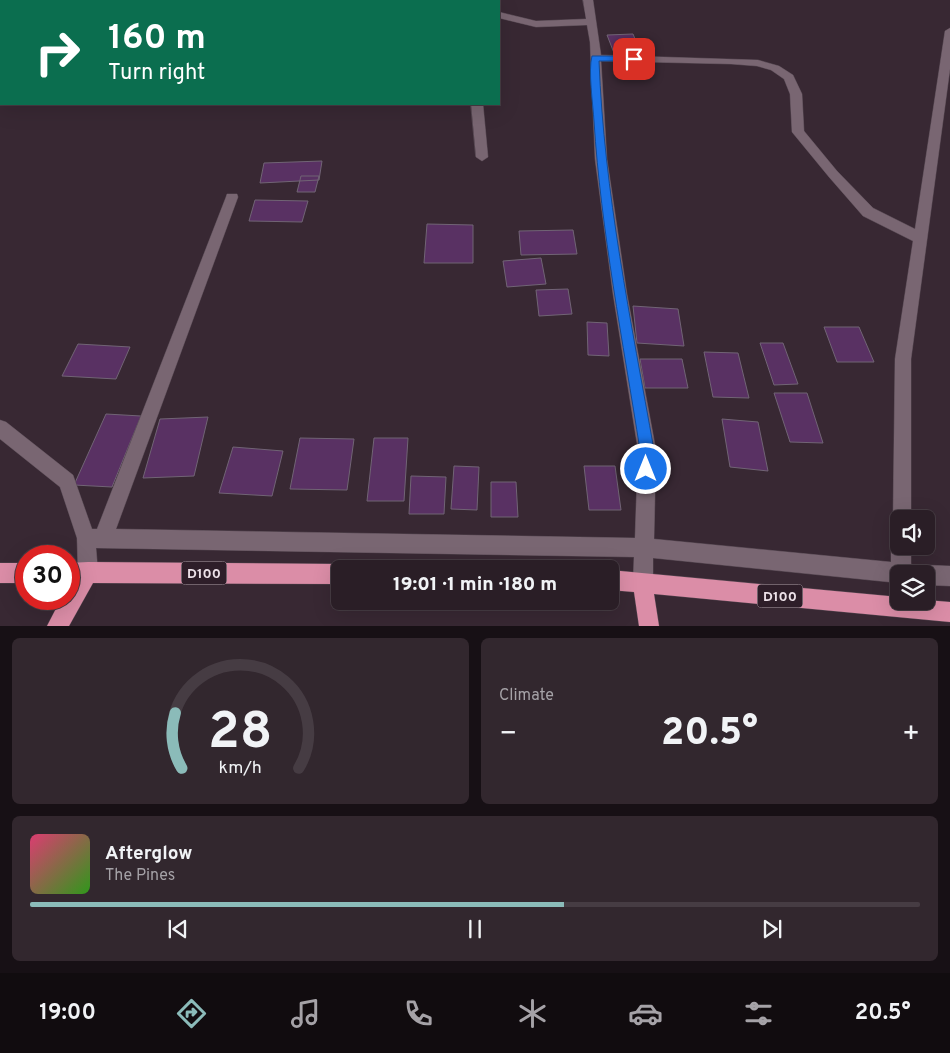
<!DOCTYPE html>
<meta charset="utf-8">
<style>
body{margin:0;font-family:Overpass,sans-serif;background:#32272e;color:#f1f3f6;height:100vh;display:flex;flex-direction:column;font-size:19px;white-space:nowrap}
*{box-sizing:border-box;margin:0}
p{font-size:16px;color:#a5a2a7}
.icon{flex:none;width:28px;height:28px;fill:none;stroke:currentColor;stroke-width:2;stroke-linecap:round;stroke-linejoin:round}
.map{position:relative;height:626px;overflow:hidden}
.details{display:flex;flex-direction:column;gap:12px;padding:12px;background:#171015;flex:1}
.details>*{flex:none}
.top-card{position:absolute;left:0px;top:0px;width:500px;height:105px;box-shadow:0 5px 20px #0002,0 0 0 1px #463c43;background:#0b6e4f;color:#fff;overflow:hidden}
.fabs{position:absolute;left:890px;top:510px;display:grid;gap:10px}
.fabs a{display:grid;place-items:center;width:45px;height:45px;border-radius:8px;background:#2a1e26;box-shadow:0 5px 20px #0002,0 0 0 1px #463c43;font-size:25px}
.speed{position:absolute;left:15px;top:545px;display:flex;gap:10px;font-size:25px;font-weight:700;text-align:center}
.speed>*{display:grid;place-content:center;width:65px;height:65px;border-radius:50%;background:#2a1e26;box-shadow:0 5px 20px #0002,0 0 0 1px #463c43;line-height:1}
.speed .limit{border:8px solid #d22;background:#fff;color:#111}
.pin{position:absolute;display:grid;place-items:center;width:42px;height:42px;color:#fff;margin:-21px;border-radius:10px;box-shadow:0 2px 8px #0006}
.me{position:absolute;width:55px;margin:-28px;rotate:0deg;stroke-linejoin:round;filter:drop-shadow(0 0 4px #0008)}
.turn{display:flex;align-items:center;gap:18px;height:105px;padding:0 25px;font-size:22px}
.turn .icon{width:65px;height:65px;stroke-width:2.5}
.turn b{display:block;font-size:35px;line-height:42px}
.big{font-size:38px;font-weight:800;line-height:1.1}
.details .tile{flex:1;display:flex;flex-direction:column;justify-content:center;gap:8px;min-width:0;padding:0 18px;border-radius:8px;background:#32272e}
.details .dial{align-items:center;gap:0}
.dial svg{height:130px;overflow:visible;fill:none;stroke:#463c43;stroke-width:7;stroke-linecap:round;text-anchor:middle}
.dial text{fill:#f1f3f6;stroke:none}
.song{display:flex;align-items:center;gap:15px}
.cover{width:60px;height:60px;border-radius:8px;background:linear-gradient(135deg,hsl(340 70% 55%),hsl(110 70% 35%))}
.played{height:5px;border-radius:2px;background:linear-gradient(90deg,#8bbbb9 60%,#463c43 60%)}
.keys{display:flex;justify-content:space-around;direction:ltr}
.heat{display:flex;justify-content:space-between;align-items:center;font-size:28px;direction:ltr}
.details .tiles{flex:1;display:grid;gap:12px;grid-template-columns:1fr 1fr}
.tile:last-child{grid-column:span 2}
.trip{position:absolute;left:331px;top:560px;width:288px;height:50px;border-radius:8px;background:#2a1e26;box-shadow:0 5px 20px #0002,0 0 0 1px #463c43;font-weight:800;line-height:50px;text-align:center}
.tabs{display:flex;height:80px;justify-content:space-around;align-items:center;background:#110c0f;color:#a5a2a7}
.tabs .icon{width:35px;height:35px}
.tabs .active{color:#8bbbb9}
.tabs b{font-size:22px;color:#f1f3f6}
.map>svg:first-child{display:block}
</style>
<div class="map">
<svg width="950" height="626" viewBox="0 0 950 626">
<rect width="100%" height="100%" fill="#382833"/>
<path fill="#593163" stroke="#716475" d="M 633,34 L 640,51 L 614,53 L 607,35 Z
M 322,161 L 319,180 L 260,183 L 264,163 Z
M 301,176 L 319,176 L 315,192 L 297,192 Z
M 255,200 L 308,201 L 302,222 L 249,221 Z
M 427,224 L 473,225 L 473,263 L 424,263 Z
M 573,230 L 577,254 L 521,255 L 519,231 Z
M 541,258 L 546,284 L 507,287 L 503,261 Z
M 568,289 L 572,314 L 539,316 L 536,290 Z
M 633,306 L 678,309 L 684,346 L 637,343 Z
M 587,322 L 607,323 L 609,356 L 588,355 Z
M 824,327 L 859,327 L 874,362 L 837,362 Z
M 760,343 L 783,343 L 798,384 L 774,385 Z
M 78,344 L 130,347 L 116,379 L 62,376 Z
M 704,352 L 738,353 L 749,398 L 713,397 Z
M 640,359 L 682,359 L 688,388 L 645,388 Z
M 774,393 L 807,393 L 823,443 L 790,442 Z
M 106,414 L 141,416 L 112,487 L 74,485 Z
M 208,417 L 194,476 L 143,478 L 160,419 Z
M 722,419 L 758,422 L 768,471 L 730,467 Z
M 300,438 L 354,439 L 347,490 L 290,489 Z
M 374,438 L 408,438 L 404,501 L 367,501 Z
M 233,447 L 283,451 L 272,496 L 219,493 Z
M 454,466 L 479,467 L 477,510 L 451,509 Z
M 584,466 L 615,466 L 621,510 L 589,510 Z
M 411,476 L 446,477 L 444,514 L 409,514 Z
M 491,482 L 516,482 L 518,517 L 491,517 Z"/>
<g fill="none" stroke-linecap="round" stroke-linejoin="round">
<defs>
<path id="minor" d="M 583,0 L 593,0 L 601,55 L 758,60 L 779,66 L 793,75 L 802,94 L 804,131 L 837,171 L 873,208 L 915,229 L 945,31 L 950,28 L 950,69 L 911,359 L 911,519 L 899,519 L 899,527 L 895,526 L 893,519 L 895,359 L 913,241 L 863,216 L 829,177 L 792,132 L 790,94 L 784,79 L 771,70 L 757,66 L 731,64 L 601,61 L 607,159 L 627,294 L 656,450 L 654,539 L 891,562 L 891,546 L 894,539 L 899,537 L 899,546 L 911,546 L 911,564 L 921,567 L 926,565 L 950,566 L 950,586 L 926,585 L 926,574 L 899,574 L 899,583 L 653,558 L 653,584 L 650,591 L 643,594 L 636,591 L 633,584 L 634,557 L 96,548 L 98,572 L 95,579 L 88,582 L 81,579 L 78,572 L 77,538 L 60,487 L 0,439 L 0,420 L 6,422 L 73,475 L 92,529 L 97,529 L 226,197 L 227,194 L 237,194 L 238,197 L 116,529 L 635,538 L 638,450 L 613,294 L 595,159 L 590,42 L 587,25 L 536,27 L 499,18 L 499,12 L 536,21 L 586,19 Z
M 471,104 L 483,104 L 488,157 L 482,161 L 476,157 Z"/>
<path id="highway" d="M 88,562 L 340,564 L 348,569 L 340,569 L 340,584 L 93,583 L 69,626 L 47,626 L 61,599 L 69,599 L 69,586 L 71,583 L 69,583 L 69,563 Z
M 0,563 L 26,563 L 26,583 L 0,583 Z
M 610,570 L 899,597 L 899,601 L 926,601 L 926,600 L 950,602 L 950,622 L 654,594 L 659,626 L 639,626 L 634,592 L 610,590 Z"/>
</defs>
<use href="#minor" stroke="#554751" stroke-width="1"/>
<use href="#highway" stroke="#554751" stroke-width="1"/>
<use href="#minor" fill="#796672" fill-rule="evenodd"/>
<use href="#highway" fill="#db8da7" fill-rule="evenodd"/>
</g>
<path fill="#1a73e8" stroke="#114b97" d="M 592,56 L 634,56 L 638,59 L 634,61 L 599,61 C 604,192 631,321 654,450 L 651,474 L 646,476 L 642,474 L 640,469 L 640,450 C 623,341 601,231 594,121 C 593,105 588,70 592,56 Z"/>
<g text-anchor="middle" stroke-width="5" stroke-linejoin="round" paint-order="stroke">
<g fill="#2e1e29" stroke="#b4a7af" stroke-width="1">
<rect x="181.5" y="561.5" width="45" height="23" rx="4"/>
<rect x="757.5" y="584.5" width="45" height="23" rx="4"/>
</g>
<g font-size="14" font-weight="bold" fill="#ede2e9">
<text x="204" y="578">D100</text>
<text x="780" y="601">D100</text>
</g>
</g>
</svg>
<div class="fabs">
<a><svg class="icon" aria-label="sound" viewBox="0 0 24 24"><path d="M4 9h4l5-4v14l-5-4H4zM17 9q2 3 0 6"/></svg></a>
<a><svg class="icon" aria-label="layers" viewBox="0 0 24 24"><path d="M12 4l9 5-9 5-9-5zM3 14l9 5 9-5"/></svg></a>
</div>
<div class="speed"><div class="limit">30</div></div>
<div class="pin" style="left:634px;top:59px;background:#d93025"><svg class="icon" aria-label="arrive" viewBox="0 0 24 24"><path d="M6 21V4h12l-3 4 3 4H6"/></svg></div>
<svg class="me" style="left:646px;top:469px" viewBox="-20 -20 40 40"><circle r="17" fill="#1a73e8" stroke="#fff" stroke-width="3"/><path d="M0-11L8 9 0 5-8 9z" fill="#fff"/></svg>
<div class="trip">19:01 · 1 min · 180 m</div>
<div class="top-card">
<div class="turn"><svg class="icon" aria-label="right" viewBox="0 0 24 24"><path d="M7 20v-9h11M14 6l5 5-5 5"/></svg><div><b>160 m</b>Turn right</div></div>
</div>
</div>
<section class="details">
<div class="tiles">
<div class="tile dial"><svg viewBox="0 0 100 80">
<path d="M14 69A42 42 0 1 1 86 69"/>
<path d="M14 69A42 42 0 0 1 10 35" stroke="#8bbbb9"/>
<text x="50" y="56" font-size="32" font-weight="700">28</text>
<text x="50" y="72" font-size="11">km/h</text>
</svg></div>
<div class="tile"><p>Climate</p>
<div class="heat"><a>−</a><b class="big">20.5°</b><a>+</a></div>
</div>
<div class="tile">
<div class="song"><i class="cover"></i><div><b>Afterglow</b><p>The Pines</p></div></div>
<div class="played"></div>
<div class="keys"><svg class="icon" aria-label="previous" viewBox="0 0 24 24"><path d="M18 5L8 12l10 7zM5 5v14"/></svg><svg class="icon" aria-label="pause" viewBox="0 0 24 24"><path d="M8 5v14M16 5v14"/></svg><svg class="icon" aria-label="next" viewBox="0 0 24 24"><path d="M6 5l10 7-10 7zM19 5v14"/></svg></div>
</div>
</div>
</section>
<nav class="tabs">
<b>19:00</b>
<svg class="icon active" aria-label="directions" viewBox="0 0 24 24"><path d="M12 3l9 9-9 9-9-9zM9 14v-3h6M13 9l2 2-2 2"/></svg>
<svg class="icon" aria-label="music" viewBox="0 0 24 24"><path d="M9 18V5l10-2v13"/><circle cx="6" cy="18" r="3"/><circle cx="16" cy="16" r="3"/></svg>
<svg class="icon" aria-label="phone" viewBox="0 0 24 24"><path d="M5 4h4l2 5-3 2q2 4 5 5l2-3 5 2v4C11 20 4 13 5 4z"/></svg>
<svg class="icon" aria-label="climate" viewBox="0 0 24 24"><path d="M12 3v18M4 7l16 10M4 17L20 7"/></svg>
<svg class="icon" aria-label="car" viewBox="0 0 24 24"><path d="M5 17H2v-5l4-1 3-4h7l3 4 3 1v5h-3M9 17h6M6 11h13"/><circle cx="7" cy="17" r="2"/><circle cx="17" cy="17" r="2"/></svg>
<svg class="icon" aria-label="filters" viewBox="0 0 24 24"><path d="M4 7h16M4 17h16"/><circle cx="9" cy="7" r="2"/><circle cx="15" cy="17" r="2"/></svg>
<b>20.5°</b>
</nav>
